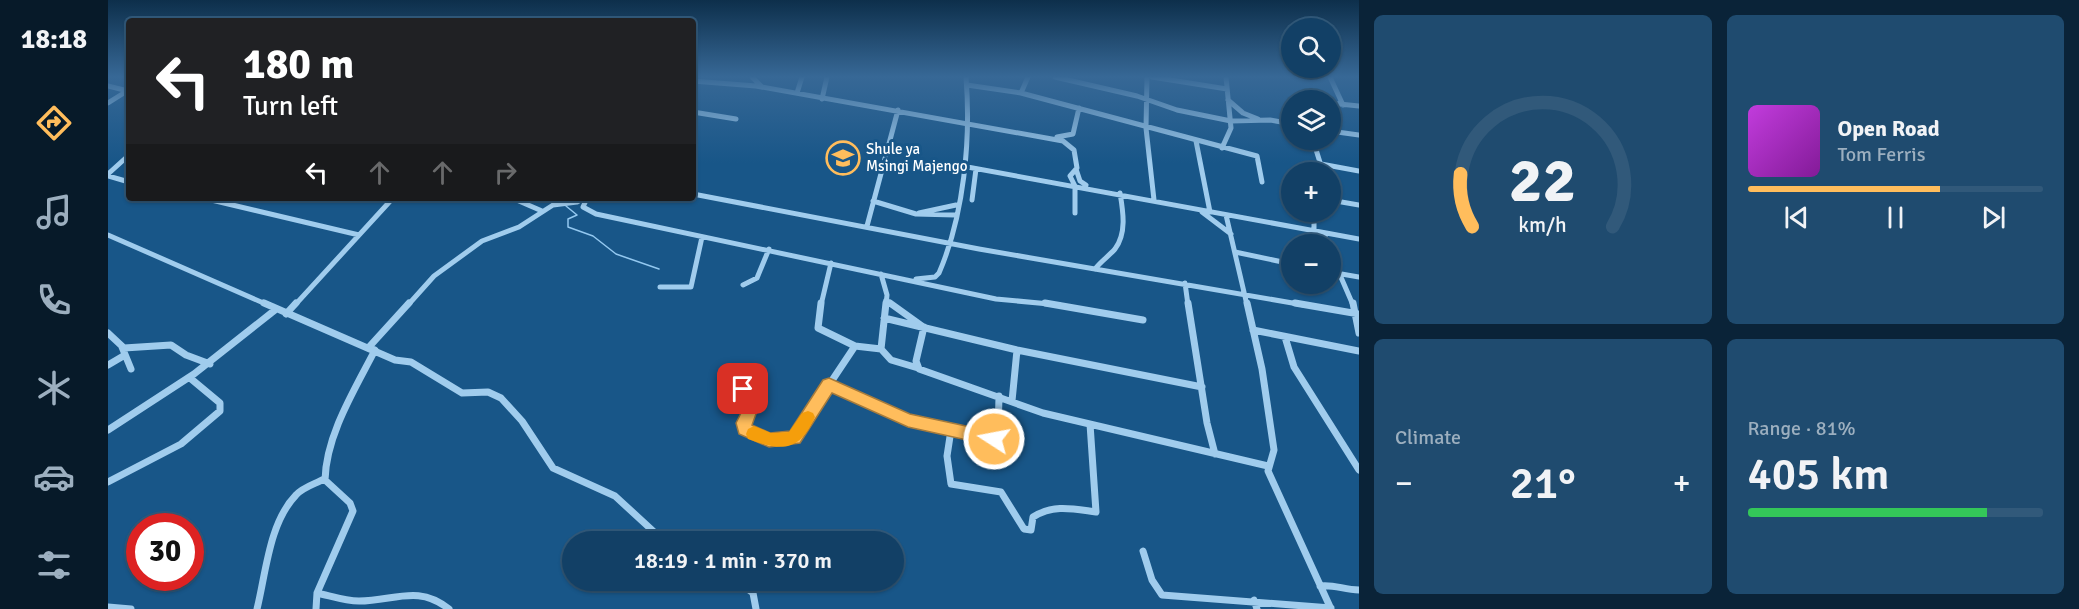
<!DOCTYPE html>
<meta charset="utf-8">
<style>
body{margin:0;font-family:Signika,sans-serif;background:#1f4b6f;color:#f1f3f6;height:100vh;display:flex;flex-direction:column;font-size:22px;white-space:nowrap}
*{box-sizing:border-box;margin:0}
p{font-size:20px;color:#9cafbf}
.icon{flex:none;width:33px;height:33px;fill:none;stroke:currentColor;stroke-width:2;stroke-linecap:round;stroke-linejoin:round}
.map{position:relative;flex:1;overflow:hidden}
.details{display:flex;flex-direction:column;gap:15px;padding:15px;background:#0a2338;width:720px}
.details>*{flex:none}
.banner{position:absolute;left:18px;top:18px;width:570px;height:183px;border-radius:6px;box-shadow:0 2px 4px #0004,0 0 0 2px #31597a;background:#202124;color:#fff;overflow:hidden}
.fabs{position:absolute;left:1173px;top:18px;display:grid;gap:12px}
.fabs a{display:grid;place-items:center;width:60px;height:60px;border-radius:50%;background:#124066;box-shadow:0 2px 4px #0004,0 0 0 2px #31597a;font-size:30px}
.speed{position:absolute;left:18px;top:513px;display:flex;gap:12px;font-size:30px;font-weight:700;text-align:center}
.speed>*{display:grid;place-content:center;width:78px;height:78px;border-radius:50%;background:#124066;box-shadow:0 2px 4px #0004,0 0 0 2px #31597a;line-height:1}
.speed .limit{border:9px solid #d22;background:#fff;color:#111}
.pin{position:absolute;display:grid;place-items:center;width:51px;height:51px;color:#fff;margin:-26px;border-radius:12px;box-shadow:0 3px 9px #0006}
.me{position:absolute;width:66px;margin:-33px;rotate:281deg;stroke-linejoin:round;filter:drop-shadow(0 0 4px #0008)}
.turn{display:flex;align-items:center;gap:21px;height:126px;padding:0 18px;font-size:27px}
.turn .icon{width:78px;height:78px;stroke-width:2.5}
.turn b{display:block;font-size:42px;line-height:51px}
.lanes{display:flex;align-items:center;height:57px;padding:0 18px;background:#0003;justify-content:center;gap:30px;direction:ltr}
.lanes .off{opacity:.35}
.big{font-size:45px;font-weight:600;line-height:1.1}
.details .widget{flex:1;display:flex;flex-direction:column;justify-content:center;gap:9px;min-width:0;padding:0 21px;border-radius:9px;background:#1f4b6f}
.details .dial{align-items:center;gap:0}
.dial svg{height:156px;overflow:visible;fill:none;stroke:#31597a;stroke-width:7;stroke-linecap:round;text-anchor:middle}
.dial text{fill:#f1f3f6;stroke:none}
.song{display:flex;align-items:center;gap:18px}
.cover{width:72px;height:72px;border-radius:9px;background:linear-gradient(135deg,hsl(290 70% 55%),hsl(290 70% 35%))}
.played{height:6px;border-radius:3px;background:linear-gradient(90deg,#ffbd5c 65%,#31597a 65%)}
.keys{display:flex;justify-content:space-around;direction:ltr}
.heat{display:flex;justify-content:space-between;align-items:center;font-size:33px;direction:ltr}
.charge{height:9px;border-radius:4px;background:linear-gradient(90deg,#34c759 81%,#31597a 0)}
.details .tiles{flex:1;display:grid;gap:15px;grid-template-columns:repeat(2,1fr)}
.trip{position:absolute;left:454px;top:531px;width:342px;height:60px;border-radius:30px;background:#124066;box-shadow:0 2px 4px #0004,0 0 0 2px #31597a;font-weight:600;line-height:60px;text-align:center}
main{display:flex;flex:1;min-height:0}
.tab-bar{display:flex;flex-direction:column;width:108px;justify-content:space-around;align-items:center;background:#071a29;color:#9cafbf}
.tab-bar .icon{width:42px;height:42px}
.tab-bar .selected{color:#ffbd5c}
.tab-bar b{font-size:27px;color:#f1f3f6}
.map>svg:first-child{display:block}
</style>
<main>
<nav class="tab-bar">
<b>18:18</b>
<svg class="icon selected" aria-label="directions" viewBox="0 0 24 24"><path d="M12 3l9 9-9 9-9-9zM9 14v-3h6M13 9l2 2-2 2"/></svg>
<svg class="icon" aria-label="music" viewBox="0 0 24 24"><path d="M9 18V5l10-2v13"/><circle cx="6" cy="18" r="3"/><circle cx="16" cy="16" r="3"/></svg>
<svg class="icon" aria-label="phone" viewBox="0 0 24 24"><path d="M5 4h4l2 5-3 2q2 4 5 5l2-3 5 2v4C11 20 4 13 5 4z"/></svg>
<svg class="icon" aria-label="climate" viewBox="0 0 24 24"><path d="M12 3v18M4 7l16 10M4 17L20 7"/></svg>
<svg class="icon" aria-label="car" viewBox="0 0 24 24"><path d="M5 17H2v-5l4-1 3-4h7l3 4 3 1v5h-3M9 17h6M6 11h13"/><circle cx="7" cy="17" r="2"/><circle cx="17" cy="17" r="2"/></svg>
<svg class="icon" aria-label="filters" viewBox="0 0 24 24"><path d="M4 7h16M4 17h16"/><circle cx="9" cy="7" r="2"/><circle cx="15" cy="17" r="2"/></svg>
</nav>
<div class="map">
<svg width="1251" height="609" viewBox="0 0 1251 609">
<rect width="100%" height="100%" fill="#185688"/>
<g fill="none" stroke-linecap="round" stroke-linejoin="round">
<path stroke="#93c8f0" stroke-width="1.5" d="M 441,198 L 452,203
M 458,206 L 469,215 L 460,219 L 460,227 L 485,236 L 508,254 L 551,269"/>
<path stroke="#a0cced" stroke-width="5" d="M 644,77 L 654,87
M 947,77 L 1029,96 L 1069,110 L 1123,121 L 1162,120 L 1184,124
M 1039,77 L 1038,128 L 1046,200
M 1044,77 L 1119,89
M 1222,77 L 1235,105
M 585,81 L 648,86 L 955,141 L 966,150 L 969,168 L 962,176 L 967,186 L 967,213
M 859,85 L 913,93 L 1149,156 L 1154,182
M 0,86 L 20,91
M 689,93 L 694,77
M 913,93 L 920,77
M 714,99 L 719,77
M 1120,100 L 1135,113 L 1150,119
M 0,103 L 19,91
M 1222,103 L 1251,106
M 585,112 L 628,119
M 1222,131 L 1251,135
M 949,137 L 965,134 L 971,108
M 1205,140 L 1215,172
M 1088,141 L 1102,212
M 1114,148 L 1123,128 L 1118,77
M 1213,164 L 1251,171
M 854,166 L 1251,239
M 968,169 L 972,181 L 978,185
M 0,174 L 21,155
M 0,176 L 21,182
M 585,194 L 871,249 L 1196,305
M 95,198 L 251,235
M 404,198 L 434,211
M 479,198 L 475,207 L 488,214 L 888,299 L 952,305
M 864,200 L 868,169
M 1222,200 L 1251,205
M 765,201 L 808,214 L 847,215
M 1094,212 L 1123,234
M 1206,212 L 1206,230
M 811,213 L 848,205
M 1118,215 L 1139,305
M 759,226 L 790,110
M 1216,233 L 1219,244
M 0,235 L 160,305
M 1127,252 L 1184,264
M 1222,257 L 1228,275
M 987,269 C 993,261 1001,256 1007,249 C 1019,233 1015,211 1012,193
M 1222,272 L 1251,277
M 773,274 L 779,295 L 778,305
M 1232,275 L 1245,305
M 808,279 L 827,277 L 831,273 C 856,215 863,140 858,77
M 1077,283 L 1080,305
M 635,285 L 649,278 L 661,249
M 552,287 L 583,287 L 594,237
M 778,300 L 784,305
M 187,305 L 285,198
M 300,305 L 326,276 L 374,241 L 411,227 L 445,205 L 469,202 L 476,198
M 713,305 L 723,263"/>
<path stroke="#a0cced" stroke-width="7" d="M 156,303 L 287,360 L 303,362 L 354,393 L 380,392 L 393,398 L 414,421 L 445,468 L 507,496 L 557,542
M 713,303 L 710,328 L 747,346 L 773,349
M 778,303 L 773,349 L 783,360 L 810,368
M 782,303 L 814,326
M 937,303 L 1035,320
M 1080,303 L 1099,423 L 1107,454
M 1139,303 L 1154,369 L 1166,450 L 1160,471 L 1223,609
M 1187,303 L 1251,314
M 1245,303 L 1251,333
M 178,314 L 188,303
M 776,318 L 909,350 L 1094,387
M 816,327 L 808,361 L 811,369 L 935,413 L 1160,466
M 1145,330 L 1251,351
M 0,333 L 16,348 L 63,345 L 78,355 L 102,364
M 1177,337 L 1186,367 L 1251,470
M 14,347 L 23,369
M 261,347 L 301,303
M 0,365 L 17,355
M 721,385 L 800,421 L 883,439 L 888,439 L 890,435 L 891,396
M 635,389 L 641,411 L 635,423 L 636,429 L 661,440 L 685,439 L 747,346
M 904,401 L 909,350
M 0,430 L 86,374 L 167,310
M 843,430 L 839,456 L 843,484 L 893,492 L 916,529 L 923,530 L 925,517 C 946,504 965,509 988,512 L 982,424
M 0,482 L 73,444 L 112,411 L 112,403 L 82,378
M 1035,551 L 1044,580 L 1054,595 L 1223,608
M 627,580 L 645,593 L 648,609
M 1212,586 C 1226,584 1236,590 1251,590
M 209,593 C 223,596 237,601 251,601 C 286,601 310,584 341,609
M 1146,600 L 1149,609
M 0,607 L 23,609
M 149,609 C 158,573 161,523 188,495 C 195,487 207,484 216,479
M 208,609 L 209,593 L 245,511 L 242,503 L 217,480 C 218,435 247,389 267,350"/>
</g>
<linearGradient id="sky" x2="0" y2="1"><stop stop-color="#0d2f4b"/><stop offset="0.47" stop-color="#376896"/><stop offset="1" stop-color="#376896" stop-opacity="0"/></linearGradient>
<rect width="1251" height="163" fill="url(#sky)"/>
<path fill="#ffbd5c" stroke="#a67b3c" stroke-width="1.5" d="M 721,378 L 802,414 L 886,432 L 892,434 L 894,439 L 892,444 L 886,446 L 800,427 L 724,393 L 692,443 L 661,447 L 631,434 L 628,423 L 634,411 L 627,389 L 630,384 L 635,382 L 640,384 L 649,411 L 644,425 L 662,433 L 682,431 L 715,380 Z"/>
<path fill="#f59e0b" d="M 700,411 L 705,413 L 707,417 C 691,453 673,451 640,439 L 638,434 L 640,429 L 646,426 L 663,433 L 681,432 L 694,413 Z"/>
<defs>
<symbol id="school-ring" viewBox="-11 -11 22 22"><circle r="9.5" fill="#185688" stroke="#ffbd5c" stroke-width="1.5"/><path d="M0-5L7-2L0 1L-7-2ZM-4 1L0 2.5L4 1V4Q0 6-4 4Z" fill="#ffbd5c"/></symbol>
</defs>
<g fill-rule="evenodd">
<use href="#school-ring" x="716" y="139" width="38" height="38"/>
</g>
<g text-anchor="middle" stroke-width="6" stroke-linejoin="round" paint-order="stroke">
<g font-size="15" fill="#fff" stroke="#185688" text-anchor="start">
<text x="758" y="154">Shule ya<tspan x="758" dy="17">Msingi Majengo</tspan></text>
</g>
</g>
</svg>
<div class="fabs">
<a><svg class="icon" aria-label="search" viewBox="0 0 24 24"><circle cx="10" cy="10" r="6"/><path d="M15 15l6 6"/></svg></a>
<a><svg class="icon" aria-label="layers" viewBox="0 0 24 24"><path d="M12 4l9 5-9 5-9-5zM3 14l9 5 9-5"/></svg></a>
<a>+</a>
<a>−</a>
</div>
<div class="speed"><div class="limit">30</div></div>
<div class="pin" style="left:635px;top:389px;background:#d93025"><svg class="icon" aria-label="arrive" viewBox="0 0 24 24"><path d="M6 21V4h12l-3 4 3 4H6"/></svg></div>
<svg class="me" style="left:886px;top:439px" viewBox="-20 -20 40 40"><circle r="17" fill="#ffbd5c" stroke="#fff" stroke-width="3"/><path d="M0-11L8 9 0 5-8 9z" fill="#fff"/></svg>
<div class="trip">18:19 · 1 min · 370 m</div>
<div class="banner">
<div class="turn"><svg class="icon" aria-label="left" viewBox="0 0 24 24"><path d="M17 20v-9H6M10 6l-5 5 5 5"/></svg><div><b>180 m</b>Turn left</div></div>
<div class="lanes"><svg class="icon" aria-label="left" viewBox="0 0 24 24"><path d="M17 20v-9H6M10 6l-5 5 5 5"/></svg><svg class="icon off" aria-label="ahead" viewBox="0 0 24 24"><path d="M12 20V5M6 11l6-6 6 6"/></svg><svg class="icon off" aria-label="ahead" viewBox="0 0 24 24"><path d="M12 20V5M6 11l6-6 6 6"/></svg><svg class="icon off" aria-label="right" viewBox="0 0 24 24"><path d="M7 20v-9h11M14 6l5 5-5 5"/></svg></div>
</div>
</div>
<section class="details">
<div class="tiles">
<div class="widget dial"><svg viewBox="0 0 100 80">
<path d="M14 69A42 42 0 1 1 86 69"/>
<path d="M14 69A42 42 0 0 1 8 42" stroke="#ffbd5c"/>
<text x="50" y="56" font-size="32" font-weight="700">22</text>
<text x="50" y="72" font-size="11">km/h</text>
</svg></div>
<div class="widget">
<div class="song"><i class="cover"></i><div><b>Open Road</b><p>Tom Ferris</p></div></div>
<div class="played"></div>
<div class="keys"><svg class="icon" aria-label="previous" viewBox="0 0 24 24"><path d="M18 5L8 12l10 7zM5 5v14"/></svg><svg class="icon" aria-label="pause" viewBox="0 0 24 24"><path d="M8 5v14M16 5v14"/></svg><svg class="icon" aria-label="next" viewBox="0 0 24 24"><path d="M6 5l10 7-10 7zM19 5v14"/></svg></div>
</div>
<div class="widget"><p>Climate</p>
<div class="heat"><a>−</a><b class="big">21°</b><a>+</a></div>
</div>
<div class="widget"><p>Range · 81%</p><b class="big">405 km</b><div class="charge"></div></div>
</div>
</section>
</main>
